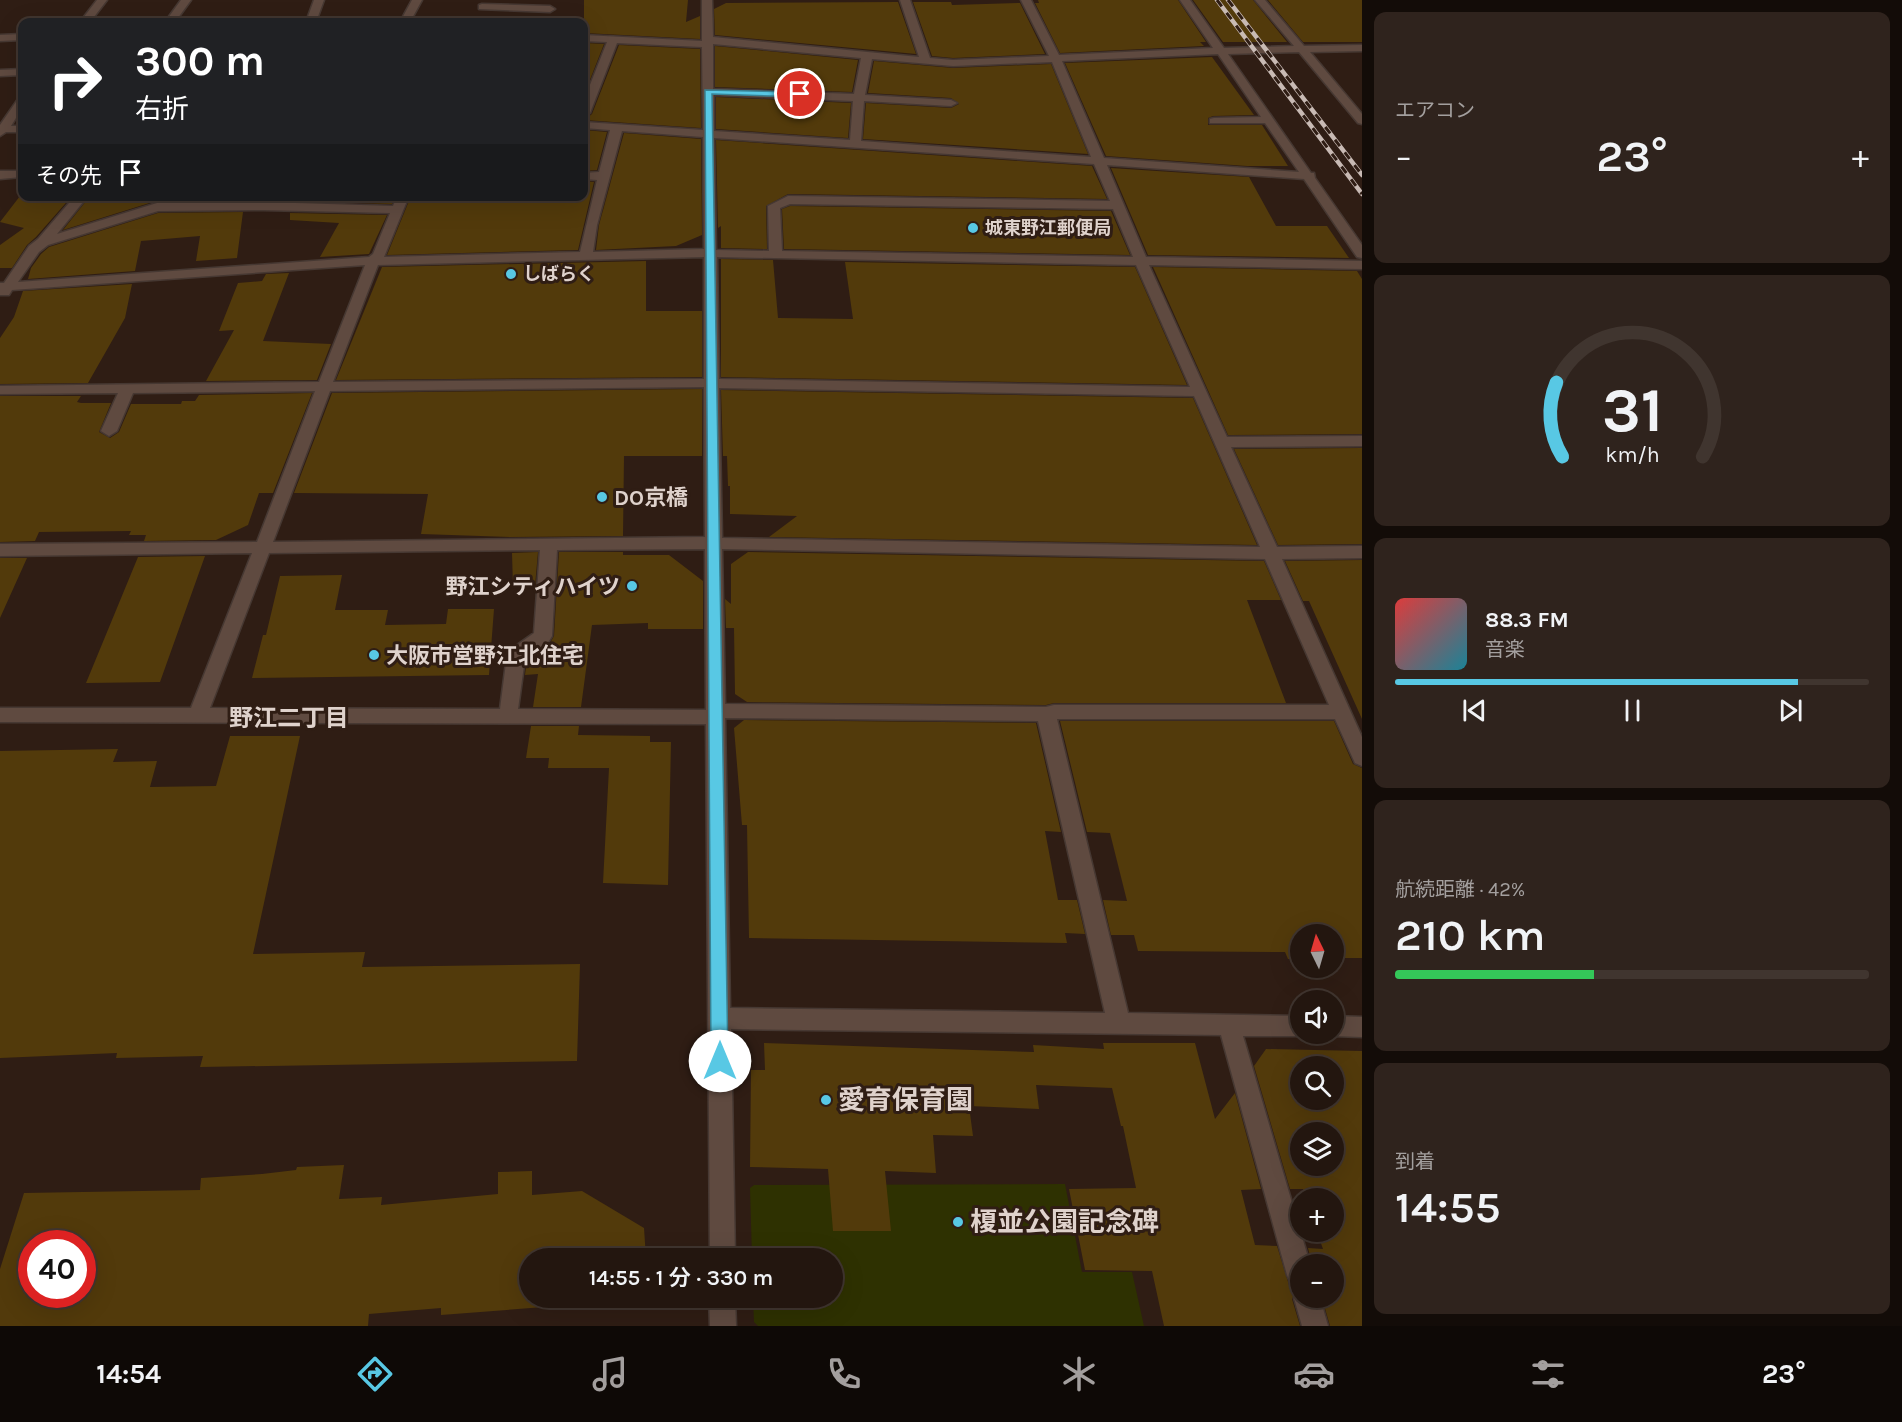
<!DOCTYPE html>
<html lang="ja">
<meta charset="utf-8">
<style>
body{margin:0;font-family:Karla,"Noto Sans JP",sans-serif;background:#2f231d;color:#f1f3f6;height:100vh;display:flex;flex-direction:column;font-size:22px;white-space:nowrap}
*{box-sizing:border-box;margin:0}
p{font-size:20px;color:#a39f9e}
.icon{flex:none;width:33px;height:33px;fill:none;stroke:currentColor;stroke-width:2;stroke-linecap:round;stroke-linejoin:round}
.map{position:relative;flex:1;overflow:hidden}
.side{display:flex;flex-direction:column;gap:12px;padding:12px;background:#130c08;width:540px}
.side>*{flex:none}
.hud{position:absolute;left:18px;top:18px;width:570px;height:183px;border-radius:12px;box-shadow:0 6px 24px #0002,0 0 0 2px #40352f;background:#202124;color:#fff;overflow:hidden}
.needle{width:39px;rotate:355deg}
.buttons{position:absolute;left:1290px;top:924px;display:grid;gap:12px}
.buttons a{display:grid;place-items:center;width:54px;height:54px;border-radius:50%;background:#23160f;box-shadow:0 6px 24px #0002,0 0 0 2px #40352f;font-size:30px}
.speed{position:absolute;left:18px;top:1230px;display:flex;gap:12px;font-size:30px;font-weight:700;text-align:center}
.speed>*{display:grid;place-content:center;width:78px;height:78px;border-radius:50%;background:#23160f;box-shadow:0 6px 24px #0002,0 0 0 2px #40352f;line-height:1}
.speed .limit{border:9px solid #d22;background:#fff;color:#111}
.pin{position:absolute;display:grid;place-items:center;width:51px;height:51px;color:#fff;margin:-26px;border:3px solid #fff;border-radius:50%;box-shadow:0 2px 6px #0007}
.me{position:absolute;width:66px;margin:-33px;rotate:0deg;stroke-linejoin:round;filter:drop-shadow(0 0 4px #0008)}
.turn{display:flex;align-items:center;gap:21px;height:126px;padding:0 18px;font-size:27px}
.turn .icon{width:78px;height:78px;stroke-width:2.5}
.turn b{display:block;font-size:42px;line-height:51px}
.then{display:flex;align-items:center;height:57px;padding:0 18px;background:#0003;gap:12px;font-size:22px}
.big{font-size:45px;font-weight:600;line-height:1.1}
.side .card{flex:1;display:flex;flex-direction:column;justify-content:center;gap:9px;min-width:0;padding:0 21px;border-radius:12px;background:#2f231d}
.side .dial{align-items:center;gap:0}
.dial svg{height:156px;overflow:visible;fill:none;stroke:#40352f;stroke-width:7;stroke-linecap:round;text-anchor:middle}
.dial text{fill:#f1f3f6;stroke:none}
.song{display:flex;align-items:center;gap:18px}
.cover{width:72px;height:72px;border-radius:9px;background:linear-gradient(135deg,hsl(0 70% 55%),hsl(190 70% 35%))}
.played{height:6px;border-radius:3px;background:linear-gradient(90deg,#58c8e4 85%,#40352f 85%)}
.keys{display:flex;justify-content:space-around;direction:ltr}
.heat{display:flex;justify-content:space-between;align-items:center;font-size:33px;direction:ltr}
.charge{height:9px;border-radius:4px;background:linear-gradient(90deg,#34c759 42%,#40352f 0)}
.trip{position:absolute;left:519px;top:1248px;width:324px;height:60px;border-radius:30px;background:#23160f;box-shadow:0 6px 24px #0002,0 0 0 2px #40352f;font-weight:600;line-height:60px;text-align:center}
.dock{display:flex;height:96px;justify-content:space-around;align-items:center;background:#0e0906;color:#a39f9e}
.dock .icon{width:42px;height:42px}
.dock .on{color:#58c8e4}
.dock b{font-size:27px;color:#f1f3f6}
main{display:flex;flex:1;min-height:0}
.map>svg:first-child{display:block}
</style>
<main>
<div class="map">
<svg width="1362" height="1326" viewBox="0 0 1362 1326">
<rect width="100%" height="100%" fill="#2f1d14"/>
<path fill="#2e3101" d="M 1065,1184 L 1082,1272 L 1132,1272 L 1144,1326 L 758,1326 L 754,1322 L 753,1298 L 832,1298 L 832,1258 L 752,1258 L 750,1188 L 754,1185 Z"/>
<path fill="#523a0b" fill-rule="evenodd" d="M 584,0 L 688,0 L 686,22 L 700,16 L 700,39 L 584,33 Z
M 1038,0 L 1178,0 L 1206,42 L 1200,42 L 1204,46 L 1060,53 L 1035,3 L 1039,3 Z
M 1193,0 L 1253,0 L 1287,42 L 1223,42 Z
M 1268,0 L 1362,0 L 1362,42 L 1303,42 Z
M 898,2 L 916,54 L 715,35 L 714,9 L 726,3 Z
M 913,2 L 951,2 L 952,5 L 1020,3 L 1045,54 L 953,58 L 932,56 Z
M 584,43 L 604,44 L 584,95 Z
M 619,45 L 700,49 L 701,128 L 584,120 L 592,114 Z
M 715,46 L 858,60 L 852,92 L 715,87 Z
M 1212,57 L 1254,115 L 1213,116 L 1208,118 L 1208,125 L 1262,125 L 1288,166 L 1247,166 L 1106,156 L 1065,63 Z
M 874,61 L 953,68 L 1051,64 L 1088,154 L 863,139 L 866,103 L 951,108 L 959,104 L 951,98 L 868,93 Z
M 716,97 L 851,103 L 848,138 L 716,129 Z
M 584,130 L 607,132 L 597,170 L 584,171 Z
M 624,133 L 701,139 L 702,235 L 676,246 L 596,250 L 599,225 Z
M 716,140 L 1092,166 L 1107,199 L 788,194 L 766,206 L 767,249 L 721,248 L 721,226 L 718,228 Z
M 1111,168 L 1249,177 L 1276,226 L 1327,226 L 1349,258 L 1148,255 Z
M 584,181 L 594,182 L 578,250 L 387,255 L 411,196 L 584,196 Z
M 20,196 L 72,196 L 36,237 L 27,245 L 12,268 L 0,268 L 0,245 L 24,228 L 0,222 Z
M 90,196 L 245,196 L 245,200 L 156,201 L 63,230 Z
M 291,196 L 394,196 L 392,204 L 290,201 Z
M 790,206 L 1111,211 L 1130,255 L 784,249 L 782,209 Z
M 243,212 L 237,258 L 196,261 L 200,236 L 141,241 L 135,271 L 28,279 L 31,268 L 41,254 L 49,247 L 158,213 Z
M 290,213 L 387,215 L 369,254 L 320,257 L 339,223 L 290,220 Z
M 721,259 L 773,260 L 778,318 L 853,319 L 845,262 L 1135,267 L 1187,385 L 721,377 Z
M 646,261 L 646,311 L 702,311 L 702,377 L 336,380 L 382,267 Z
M 1153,267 L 1357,271 L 1362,279 L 1362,434 L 1228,435 Z
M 289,273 L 263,341 L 331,344 L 317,380 L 206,381 L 234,330 L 219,331 L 238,283 L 262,281 L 266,274 Z
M 132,284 L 125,318 L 88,383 L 0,384 L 0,338 L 14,317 L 23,291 Z
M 702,389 L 702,456 L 624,456 L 623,536 L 511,537 L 421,534 L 428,494 L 294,493 L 332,393 Z
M 721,390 L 1193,398 L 1257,545 L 769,537 L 797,516 L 730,514 L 730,486 L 728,486 L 727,456 L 723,456 Z
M 312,393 L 273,493 L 259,493 L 248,525 L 216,540 L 144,541 L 146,535 L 129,535 L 131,531 L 39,532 L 35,541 L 0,542 L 0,396 L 81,396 L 77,402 L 81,403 L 111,403 L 99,432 L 110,438 L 119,432 L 131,404 L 181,404 L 182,401 L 195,401 L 199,395 Z
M 1362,448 L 1362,544 L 1278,545 L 1234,449 Z
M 538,552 L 535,586 L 513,587 L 512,553 Z
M 559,552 L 623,552 L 623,555 L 669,555 L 703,581 L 703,629 L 648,629 L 648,623 L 592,625 L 581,707 L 533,707 L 538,674 L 525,675 L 527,659 L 550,643 L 554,636 Z
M 748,552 L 1264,561 L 1281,600 L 1247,600 L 1286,703 L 1054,703 L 1046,705 L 747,702 L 735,694 L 734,628 L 726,628 L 725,599 L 731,604 L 731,564 Z
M 205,556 L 160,682 L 86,683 L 138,557 Z
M 0,558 L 27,558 L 0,618 Z
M 1362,560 L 1362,719 L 1309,601 L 1303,601 L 1285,561 Z
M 342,575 L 335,610 L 388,610 L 385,625 L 446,624 L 448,609 L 494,609 L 489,675 L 252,678 L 263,635 L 266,635 L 280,576 Z
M 744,720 L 1036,723 L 1061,832 L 1045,831 L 1058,900 L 1077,900 L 1085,934 L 1065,933 L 1067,943 L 749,938 L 747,825 L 742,825 L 734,728 Z
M 1060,721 L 1334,721 L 1353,764 L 1362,768 L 1362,958 L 1334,958 L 1334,934 L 1300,934 L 1300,959 L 1288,959 L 1285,952 L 1138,951 L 1134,935 L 1111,935 L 1103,900 L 1127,901 L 1110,833 L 1087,832 Z
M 531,726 L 579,726 L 578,735 L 650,736 L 650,742 L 671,742 L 668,885 L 603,883 L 609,768 L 548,768 L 549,758 L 526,758 Z
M 230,736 L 300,736 L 253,954 L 365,952 L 362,967 L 580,964 L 577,1061 L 200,1067 L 203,1056 L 116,1058 L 117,1053 L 0,1058 L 0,751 L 118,749 L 113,762 L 157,761 L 150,787 L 216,786 Z
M 764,1043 L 1034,1052 L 1033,1045 L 1104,1049 L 1103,1043 L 1195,1043 L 1215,1119 L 1235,1093 L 1261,1189 L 1241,1190 L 1255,1245 L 1277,1246 L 1289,1285 L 1297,1289 L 1292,1299 L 1300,1326 L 1164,1326 L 1152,1271 L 1085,1270 L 1069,1189 L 1136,1188 L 1123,1126 L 1121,1126 L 1112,1088 L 1036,1085 L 1039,1109 L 969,1106 L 973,1136 L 933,1135 L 936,1173 L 885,1171 L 891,1231 L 833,1231 L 828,1169 L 750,1167 L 751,1070 L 765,1070 Z
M 1266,1049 L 1362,1051 L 1362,1326 L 1330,1326 L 1322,1298 L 1334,1298 L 1334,1264 L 1312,1264 L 1308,1248 L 1323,1249 L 1317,1232 L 1334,1232 L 1334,1198 L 1306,1198 L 1303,1189 L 1290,1189 L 1254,1066 ZM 1300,1066 L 1334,1066 L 1334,1100 L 1300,1100 ZM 1300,1132 L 1334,1132 L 1334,1166 L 1300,1166 Z
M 344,1165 L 339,1199 L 382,1197 L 381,1205 L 498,1194 L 498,1172 L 532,1171 L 532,1195 L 582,1191 L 644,1228 L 646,1258 L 530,1258 L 530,1298 L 649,1299 L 441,1315 L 441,1308 L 369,1314 L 368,1326 L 0,1326 L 0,1269 L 24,1193 L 200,1190 L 201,1178 L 262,1174 L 296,1170 L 297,1167 ZM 32,1244 L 82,1244 L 82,1294 L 32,1294 Z"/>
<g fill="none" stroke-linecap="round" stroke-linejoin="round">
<defs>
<path id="minor" d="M 97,0 L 107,0 L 90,22 L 80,22 Z
M 181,0 L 191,0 L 175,22 L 165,22 Z
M 314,0 L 324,0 L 316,22 L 306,22 Z
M 412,0 L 422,0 L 410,22 L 400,22 Z
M 702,0 L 712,0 L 713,37 L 919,57 L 900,0 L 910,0 L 930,58 L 953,60 L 1049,56 L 1021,0 L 1031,0 L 1059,55 L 1213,48 L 1180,0 L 1190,0 L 1224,48 L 1294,46 L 1255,0 L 1265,0 L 1304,46 L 1362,45 L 1362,51 L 1310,52 L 1362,114 L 1362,124 L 1358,123 L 1299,52 L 1228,54 L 1311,173 L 1314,173 L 1315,178 L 1362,245 L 1362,258 L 1357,257 L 1304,179 L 1107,165 L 1146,257 L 1362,261 L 1362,269 L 1149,265 L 1227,437 L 1362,436 L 1362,446 L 1231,447 L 1277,547 L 1362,546 L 1362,558 L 1282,559 L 1362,737 L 1362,766 L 1355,763 L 1335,719 L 1057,719 L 1128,1013 L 1300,1016 L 1300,1034 L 1308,1034 L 1300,1036 L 1243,1036 L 1310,1264 L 1300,1264 L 1300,1288 L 1291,1284 L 1287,1275 L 1221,1035 L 731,1029 L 735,1258 L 710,1258 L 706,724 L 0,722 L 0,708 L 191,708 L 252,553 L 0,556 L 0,544 L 257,542 L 315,391 L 133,393 L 117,431 L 109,436 L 101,431 L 118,393 L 0,394 L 0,386 L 319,382 L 365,265 L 12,290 L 9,295 L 0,295 L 0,283 L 4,283 L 29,246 L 38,239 L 75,196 L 88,196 L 57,234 L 157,203 L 263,202 L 393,206 L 397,196 L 409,196 L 384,257 L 580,252 L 597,180 L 584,179 L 584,173 L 599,172 L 610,130 L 584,128 L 584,122 L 703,130 L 702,47 L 617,43 L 590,113 L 584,116 L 584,100 L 607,42 L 584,41 L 584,35 L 702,41 ZM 713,44 L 861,58 L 854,94 L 713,89 ZM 1218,54 L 1261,117 L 1214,118 L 1210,119 L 1210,123 L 1265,123 L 1299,172 L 1104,158 L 1062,61 ZM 872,59 L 953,66 L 1052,62 L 1091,157 L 861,141 L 864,101 L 951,106 L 957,103 L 951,100 L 865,95 ZM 714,95 L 853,101 L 850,140 L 714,131 ZM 622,131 L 703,137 L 704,249 L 593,252 L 597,225 ZM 714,138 L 1094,164 L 1110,201 L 788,196 L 768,206 L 769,251 L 716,250 ZM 790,204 L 1113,209 L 1133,257 L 782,251 L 780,208 ZM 263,210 L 390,213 L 373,254 L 369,257 L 18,282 L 39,252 L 48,245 L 158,211 ZM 704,257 L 704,379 L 333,382 L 378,265 ZM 717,257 L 1136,265 L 1190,387 L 719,379 ZM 704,387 L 705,537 L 273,542 L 330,391 ZM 719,388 L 1194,396 L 1260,547 L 722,538 ZM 705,549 L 706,710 L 518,709 L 525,658 L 549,641 L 552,636 L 557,550 ZM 722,549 L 1265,559 L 1329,705 L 1054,705 L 1046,707 L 725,704 ZM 540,550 L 534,633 L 510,650 L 507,655 L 500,709 L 210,708 L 269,553 ZM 725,718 L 1038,721 L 1105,1013 L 730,1008 Z
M 482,4 L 550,6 L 555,9 L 550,12 L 479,9 L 479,5 Z
M 22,34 L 22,40 L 0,41 L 0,35 Z
M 22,69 L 22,75 L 0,76 L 0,70 Z
M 22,98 L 22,108 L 11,126 L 22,126 L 22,132 L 6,132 L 0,136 L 0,125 L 18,99 Z
M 0,171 L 22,171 L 22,177 L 0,179 Z
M 1334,1016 L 1362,1017 L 1362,1037 L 1334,1036 L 1326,1034 L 1334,1034 Z
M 1300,1288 L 1300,1298 L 1320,1298 L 1328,1326 L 1302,1326 L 1294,1298 Z
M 709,1298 L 735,1298 L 736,1326 L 710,1326 Z"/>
</defs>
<use href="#minor" stroke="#463832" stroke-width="3"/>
<use href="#minor" fill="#5f4a40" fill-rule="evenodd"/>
<defs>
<path id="rail" d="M 1217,0 L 1362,194
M 1228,0 L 1362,175"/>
</defs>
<use href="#rail" stroke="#c8bab4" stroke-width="4.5"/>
<use href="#rail" stroke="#2f1d14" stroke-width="3" stroke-dasharray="8" stroke-linecap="butt"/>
</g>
<path fill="#58c8e4" stroke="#398294" stroke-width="1.5" d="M 705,90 L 800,92 L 804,94 L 800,97 L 712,94 L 728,1061 L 726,1067 L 720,1070 L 713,1067 L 711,1061 Z"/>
<g fill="#58c8e4" stroke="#2f1d14" stroke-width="2">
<circle cx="973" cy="228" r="6"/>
<circle cx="511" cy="274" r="6"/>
<circle cx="602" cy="497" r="6"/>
<circle cx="632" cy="586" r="6"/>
<circle cx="374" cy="655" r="6"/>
<circle cx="826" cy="1100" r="6"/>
<circle cx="958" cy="1222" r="6"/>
</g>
<g text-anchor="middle" stroke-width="6" stroke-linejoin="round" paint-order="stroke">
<g font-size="18" font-weight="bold" fill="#dfd2cc" stroke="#2f1d14" text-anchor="start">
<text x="985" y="234">城東野江郵便局</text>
<text x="523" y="280">しばらく</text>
</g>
<g font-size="22" font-weight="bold" fill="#dfd2cc" stroke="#2f1d14" text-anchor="start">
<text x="614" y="505">DO京橋</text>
<text x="620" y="594" text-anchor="end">野江シティハイツ</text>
<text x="386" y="663">大阪市営野江北住宅</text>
</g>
<g font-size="24" font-weight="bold" fill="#dfd2cc" stroke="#2f1d14">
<text x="289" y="726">野江二丁目</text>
</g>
<g font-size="27" font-weight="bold" fill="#dfd2cc" stroke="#2f1d14" text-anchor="start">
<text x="838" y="1109">愛育保育園</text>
<text x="970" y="1231">榎並公園記念碑</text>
</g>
</g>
</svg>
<div class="buttons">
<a><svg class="needle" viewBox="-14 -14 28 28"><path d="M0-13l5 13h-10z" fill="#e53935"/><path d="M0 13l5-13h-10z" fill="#a39f9e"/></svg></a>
<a><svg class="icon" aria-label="sound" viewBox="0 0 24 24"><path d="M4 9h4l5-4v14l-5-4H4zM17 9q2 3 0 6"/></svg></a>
<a><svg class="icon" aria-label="search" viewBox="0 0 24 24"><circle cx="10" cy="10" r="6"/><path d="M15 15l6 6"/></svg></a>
<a><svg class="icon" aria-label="layers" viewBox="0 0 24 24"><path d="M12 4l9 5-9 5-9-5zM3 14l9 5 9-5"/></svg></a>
<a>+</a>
<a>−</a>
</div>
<div class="speed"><div class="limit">40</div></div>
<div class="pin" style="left:800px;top:94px;background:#d93025"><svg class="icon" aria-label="arrive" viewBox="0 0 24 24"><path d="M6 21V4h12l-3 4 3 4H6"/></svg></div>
<svg class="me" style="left:720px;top:1061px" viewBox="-20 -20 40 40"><circle r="19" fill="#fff"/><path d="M0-13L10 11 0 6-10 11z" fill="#58c8e4"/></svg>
<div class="trip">14:55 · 1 分 · 330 m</div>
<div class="hud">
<div class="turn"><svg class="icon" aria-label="right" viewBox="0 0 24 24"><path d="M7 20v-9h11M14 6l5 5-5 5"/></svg><div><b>300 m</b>右折</div></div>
<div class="then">その先<svg class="icon" aria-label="arrive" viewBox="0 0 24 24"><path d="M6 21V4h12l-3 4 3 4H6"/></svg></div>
</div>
</div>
<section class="side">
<div class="card"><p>エアコン</p>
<div class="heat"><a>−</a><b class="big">23°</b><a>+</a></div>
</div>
<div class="card dial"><svg viewBox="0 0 100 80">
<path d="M14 69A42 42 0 1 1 86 69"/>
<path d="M14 69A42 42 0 0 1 11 31" stroke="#58c8e4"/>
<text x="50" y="56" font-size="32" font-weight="700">31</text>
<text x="50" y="72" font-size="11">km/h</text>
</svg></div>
<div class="card">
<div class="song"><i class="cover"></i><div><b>88.3 FM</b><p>音楽</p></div></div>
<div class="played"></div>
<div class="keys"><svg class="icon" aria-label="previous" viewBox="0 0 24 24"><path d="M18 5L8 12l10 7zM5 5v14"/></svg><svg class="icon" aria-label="pause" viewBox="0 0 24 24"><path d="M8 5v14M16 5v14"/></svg><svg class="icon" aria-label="next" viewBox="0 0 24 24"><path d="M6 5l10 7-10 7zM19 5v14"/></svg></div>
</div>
<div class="card"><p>航続距離 · 42%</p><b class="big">210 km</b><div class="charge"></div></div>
<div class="card"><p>到着</p><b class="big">14:55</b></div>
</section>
</main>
<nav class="dock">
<b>14:54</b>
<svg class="icon on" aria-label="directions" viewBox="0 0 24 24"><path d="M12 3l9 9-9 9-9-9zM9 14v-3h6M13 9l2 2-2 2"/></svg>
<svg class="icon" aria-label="music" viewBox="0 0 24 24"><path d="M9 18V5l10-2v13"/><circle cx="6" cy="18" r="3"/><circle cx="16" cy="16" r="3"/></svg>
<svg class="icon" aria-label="phone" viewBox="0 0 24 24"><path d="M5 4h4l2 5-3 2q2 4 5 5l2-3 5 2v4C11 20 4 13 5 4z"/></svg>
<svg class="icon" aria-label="climate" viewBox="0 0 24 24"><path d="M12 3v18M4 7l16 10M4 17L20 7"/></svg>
<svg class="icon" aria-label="car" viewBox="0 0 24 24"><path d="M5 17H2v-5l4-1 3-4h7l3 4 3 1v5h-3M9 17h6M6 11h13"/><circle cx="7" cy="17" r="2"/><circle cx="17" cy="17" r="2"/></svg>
<svg class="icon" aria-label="filters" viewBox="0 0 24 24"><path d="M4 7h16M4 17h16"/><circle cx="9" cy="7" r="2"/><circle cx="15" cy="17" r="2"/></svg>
<b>23°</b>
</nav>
